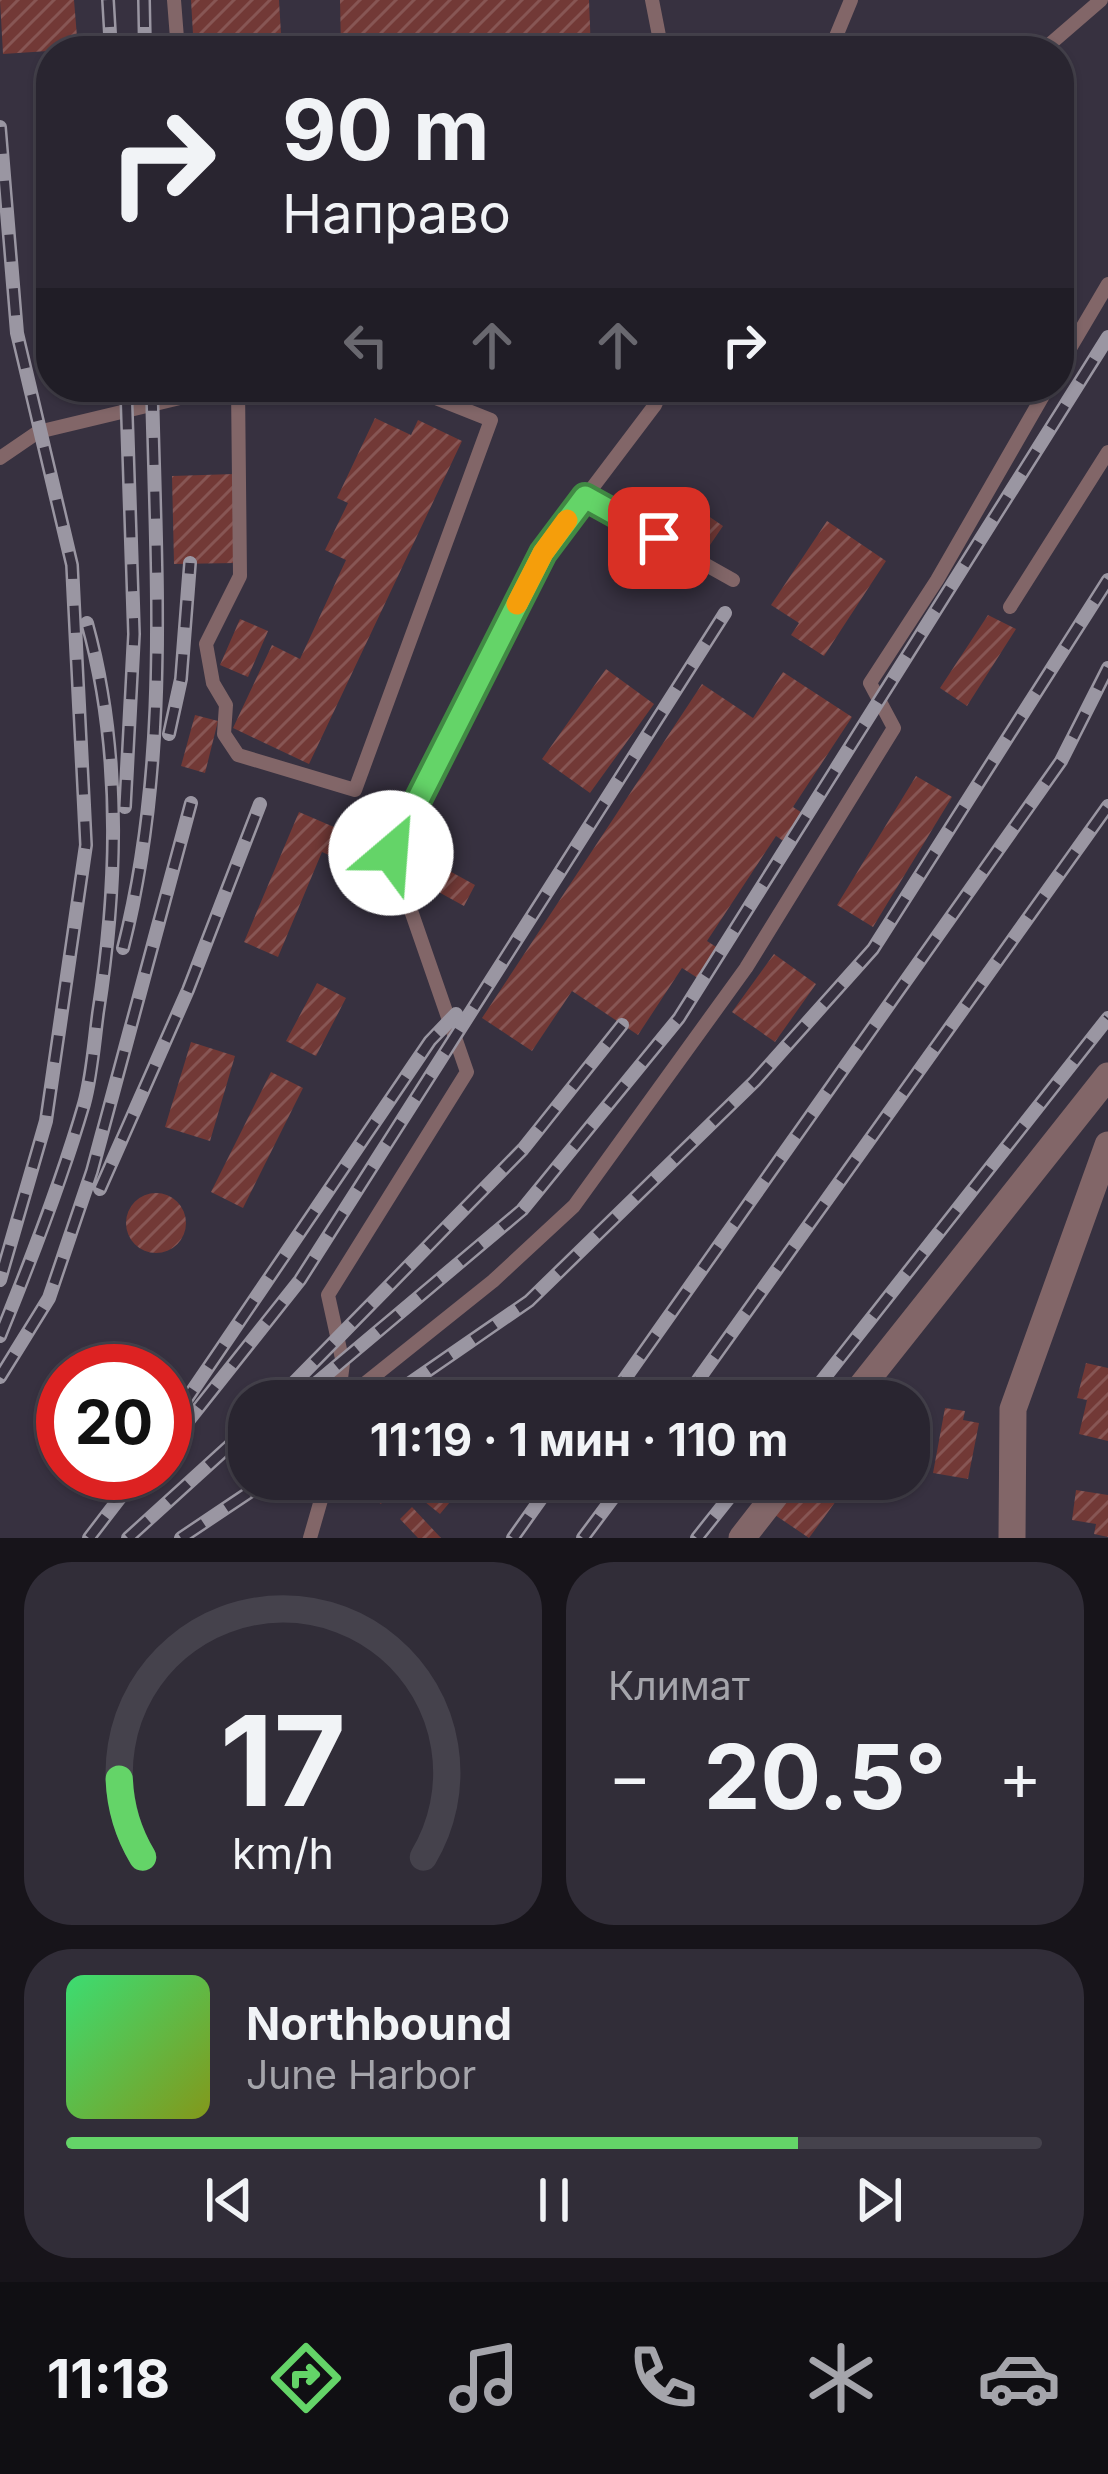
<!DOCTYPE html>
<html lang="ru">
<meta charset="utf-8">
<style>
body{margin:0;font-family:Inter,sans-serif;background:#312d38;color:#f1f3f6;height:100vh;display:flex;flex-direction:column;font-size:45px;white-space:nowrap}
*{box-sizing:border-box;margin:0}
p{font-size:39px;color:#a5a5ab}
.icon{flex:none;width:66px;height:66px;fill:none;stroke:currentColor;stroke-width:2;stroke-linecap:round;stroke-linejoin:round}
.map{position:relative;height:1538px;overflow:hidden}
.details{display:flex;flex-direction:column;gap:24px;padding:24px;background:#17141a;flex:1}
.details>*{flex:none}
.hud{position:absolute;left:36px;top:36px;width:1038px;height:366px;border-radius:48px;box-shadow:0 3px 9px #0004,0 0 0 3px #45424c;background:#292530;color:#f1f3f6;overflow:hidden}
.speed{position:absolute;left:36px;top:1344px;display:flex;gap:24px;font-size:60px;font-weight:700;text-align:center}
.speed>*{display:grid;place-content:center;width:156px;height:156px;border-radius:50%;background:#292530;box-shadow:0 3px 9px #0004,0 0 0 3px #45424c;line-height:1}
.speed .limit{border:18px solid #d22;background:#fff;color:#111}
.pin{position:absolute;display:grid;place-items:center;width:102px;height:102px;color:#fff;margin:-51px;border-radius:24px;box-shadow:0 6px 18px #0006}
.me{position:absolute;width:132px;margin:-66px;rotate:27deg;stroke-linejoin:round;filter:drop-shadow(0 0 9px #0008)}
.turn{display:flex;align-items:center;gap:42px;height:252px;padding:0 48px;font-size:54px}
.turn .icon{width:156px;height:156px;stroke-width:2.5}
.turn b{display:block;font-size:84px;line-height:102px}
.lanes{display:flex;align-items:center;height:114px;padding:0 48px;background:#0003;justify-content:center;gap:60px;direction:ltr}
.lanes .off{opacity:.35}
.big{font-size:90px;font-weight:700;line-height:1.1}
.details .widget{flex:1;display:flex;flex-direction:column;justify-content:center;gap:18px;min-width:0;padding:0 42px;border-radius:48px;background:#312d38}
.details .dial{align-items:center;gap:0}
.dial svg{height:312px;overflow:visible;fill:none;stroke:#45424c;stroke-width:7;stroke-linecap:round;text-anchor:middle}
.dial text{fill:#f1f3f6;stroke:none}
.song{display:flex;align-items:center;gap:36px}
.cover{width:144px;height:144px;border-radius:18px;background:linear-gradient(135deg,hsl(140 70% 55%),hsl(70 70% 35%))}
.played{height:12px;border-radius:6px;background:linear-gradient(90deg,#64d468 75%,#45424c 75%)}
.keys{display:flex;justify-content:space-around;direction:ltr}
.heat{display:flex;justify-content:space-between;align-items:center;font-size:66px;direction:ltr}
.details .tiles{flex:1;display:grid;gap:24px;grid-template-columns:1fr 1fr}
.widget:last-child{grid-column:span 2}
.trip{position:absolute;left:228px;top:1380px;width:702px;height:120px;border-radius:48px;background:#292530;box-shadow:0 3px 9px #0004,0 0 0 3px #45424c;font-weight:700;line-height:120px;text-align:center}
.dock{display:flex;height:192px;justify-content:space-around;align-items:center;background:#100f13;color:#a5a5ab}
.dock .icon{width:84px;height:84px}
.dock .current{color:#64d468}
.dock b{font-size:54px;color:#f1f3f6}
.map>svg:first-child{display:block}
</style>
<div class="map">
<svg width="1108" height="1538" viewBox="0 0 1108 1538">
<defs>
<pattern id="building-hatch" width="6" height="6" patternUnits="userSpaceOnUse" patternTransform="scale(3)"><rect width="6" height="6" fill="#723936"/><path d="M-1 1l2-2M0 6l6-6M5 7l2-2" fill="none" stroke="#875654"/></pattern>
</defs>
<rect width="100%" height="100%" fill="#373140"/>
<path fill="url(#building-hatch)" d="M 0,0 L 74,0 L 78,49 L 3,54 Z
M 191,0 L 279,0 L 282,51 L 194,51 Z
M 340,0 L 589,0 L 591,51 L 341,51 Z
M 42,117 L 51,118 L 51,184 L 41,184 Z
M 375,418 L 411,435 L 418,420 L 462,441 L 309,764 L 233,728 L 272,645 L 300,659 L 346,560 L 325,550 L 348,503 L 337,498 Z
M 234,474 L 236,563 L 174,564 L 172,476 Z
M 701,511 L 723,526 L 710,545 L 688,530 Z
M 827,521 L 886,561 L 824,656 L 791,635 L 799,623 L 771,605 Z
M 988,615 L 1016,629 L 967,706 L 940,688 Z
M 240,619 L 268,631 L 248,677 L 220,665 Z
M 606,669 L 654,704 L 590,793 L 542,759 Z
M 783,672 L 852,717 L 793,807 L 807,816 L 788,844 L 776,836 L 707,941 L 724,952 L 704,982 L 682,968 L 638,1035 L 572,991 L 532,1051 L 482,1018 L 702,684 L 753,718 Z
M 195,715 L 218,721 L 205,773 L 181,766 Z
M 916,776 L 952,797 L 873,927 L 837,905 Z
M 299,812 L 362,839 L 352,865 L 322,852 L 278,957 L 244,942 Z
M 435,863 L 475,885 L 464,906 L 424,884 Z
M 774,954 L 816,984 L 775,1042 L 732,1012 Z
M 317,983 L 346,998 L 316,1056 L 286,1041 Z
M 191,1042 L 235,1056 L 210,1141 L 165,1127 Z
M 271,1072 L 303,1088 L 243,1208 L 211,1192 Z
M126 1223a30 30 0 1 1 60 0a30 30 0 1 1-60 0Z
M 1086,1363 L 1108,1368 L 1108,1441 L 1079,1434 L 1087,1400 L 1077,1398 Z
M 945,1408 L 965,1411 L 963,1420 L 979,1423 L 968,1479 L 933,1473 Z
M 356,1479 L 397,1479 L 381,1504 L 352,1485 Z
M 797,1479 L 828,1479 L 844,1490 L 809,1538 L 772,1513 Z
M 435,1489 L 450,1502 L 440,1514 L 425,1502 Z
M 1076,1490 L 1108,1495 L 1108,1537 L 1094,1534 L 1096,1524 L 1072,1520 Z
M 412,1507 L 441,1538 L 418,1538 L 400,1519 Z"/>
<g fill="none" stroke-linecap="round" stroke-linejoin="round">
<path stroke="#826668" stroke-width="14" d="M 174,0 L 178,51
M 652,0 L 662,51
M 830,51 L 851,0
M 1042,51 L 1101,0
M 1059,367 L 1108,284
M 238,387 L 240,576 L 206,644 L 213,683 L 226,705 L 224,734 L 238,755 L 355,790 L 491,420 L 408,387
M 0,458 L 38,432 L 226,387
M 585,497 L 733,580
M 1010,607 L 1108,452
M 338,1401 L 343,1363 L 328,1295 L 467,1072 L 391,853 L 543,553 L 655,405 L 663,387
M 343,1401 L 493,1281 L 574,1206 L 746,968 L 894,728 L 870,683 L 937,580 L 1048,387
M 310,1538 L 327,1479"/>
<path stroke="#826668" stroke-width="27" d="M 850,1401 L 1108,1076
M 742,1538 L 788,1479
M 1012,1538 L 1013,1409 L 1108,1145"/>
<defs>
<path id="rail" d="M 108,0 L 111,51
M 144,0 L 145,51
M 0,127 L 17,333 L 72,565 L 86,845 L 46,1121 L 0,1280
M 169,734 L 181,679 L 190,563
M 125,807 L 134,634 L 126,387
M 123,948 C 170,763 156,576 152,387
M 100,1189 L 188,990 L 260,804
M 0,1336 C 31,1260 61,1183 84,1104 C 92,1075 94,1043 98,1013 C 118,885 122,750 87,623
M 0,1377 L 49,1298 L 92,1171 L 191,803
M 276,1401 L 523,1149 L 622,1025
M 295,1401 L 522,1210 L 679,1018 L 1108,337
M 384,1401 L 529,1301 L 755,1081 L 873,949 L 1108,580
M 609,1401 L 1061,761 L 1108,668
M 683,1401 L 1108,806
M 806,1401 L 1108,1018
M 178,1412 L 430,1041 L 456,1014
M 165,1450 L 300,1280 L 725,613
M 89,1538 L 139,1473
M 128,1538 L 249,1428
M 181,1538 L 269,1479
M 513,1538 L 555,1479
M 583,1538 L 627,1479
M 697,1538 L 744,1479"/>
</defs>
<use href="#rail" stroke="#9a96a2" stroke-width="14"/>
<use href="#rail" stroke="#373140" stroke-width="9" stroke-dasharray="27" stroke-linecap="butt"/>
</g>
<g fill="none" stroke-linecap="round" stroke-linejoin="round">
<defs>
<path id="route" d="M 391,853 L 543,553 L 585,497 L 659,538"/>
</defs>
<use href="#route" stroke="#418a44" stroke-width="30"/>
<use href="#route" stroke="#64d468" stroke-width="21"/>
<path stroke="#f59e0b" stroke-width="21" d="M 517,604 L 543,553 L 567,520"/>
</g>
</svg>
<div class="speed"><div class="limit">20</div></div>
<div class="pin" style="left:659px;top:538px;background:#d93025"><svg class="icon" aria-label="arrive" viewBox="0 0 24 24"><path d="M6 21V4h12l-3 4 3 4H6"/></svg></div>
<svg class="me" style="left:391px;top:853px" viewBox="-20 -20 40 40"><circle r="19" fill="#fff"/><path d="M0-13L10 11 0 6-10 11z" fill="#64d468"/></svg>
<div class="trip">11:19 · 1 мин · 110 m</div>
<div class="hud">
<div class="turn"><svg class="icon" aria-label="right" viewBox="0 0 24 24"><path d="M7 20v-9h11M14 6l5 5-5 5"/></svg><div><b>90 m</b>Направо</div></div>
<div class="lanes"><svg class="icon off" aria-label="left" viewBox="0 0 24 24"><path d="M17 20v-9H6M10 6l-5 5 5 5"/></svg><svg class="icon off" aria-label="ahead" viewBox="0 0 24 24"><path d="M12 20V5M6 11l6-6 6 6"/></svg><svg class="icon off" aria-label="ahead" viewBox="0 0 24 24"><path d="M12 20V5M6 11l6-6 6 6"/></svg><svg class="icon" aria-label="right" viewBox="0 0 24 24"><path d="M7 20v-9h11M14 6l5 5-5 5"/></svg></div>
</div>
</div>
<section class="details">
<div class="tiles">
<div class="widget dial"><svg viewBox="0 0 100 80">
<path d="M14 69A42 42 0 1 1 86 69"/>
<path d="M14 69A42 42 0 0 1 8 49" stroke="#64d468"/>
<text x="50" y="56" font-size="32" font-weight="700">17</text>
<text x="50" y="72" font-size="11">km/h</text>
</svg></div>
<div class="widget"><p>Климат</p>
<div class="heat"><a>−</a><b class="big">20.5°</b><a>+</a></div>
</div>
<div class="widget">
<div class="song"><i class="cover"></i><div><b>Northbound</b><p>June Harbor</p></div></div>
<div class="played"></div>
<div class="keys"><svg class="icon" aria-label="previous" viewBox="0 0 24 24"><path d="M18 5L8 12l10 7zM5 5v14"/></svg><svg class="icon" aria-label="pause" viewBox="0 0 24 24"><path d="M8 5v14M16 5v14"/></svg><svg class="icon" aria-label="next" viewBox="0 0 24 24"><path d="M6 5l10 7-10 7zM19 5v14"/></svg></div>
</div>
</div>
</section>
<nav class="dock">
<b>11:18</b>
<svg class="icon current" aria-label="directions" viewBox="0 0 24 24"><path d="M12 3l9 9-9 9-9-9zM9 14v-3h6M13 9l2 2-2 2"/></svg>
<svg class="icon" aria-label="music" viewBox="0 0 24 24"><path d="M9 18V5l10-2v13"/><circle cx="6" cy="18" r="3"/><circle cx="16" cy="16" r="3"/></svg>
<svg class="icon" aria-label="phone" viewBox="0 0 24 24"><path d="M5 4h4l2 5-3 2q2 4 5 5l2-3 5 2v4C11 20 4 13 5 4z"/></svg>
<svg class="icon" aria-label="climate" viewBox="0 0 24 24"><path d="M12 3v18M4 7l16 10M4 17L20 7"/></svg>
<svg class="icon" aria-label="car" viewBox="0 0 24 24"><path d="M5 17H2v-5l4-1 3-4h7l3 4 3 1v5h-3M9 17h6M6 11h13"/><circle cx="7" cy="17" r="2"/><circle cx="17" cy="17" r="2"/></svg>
</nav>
